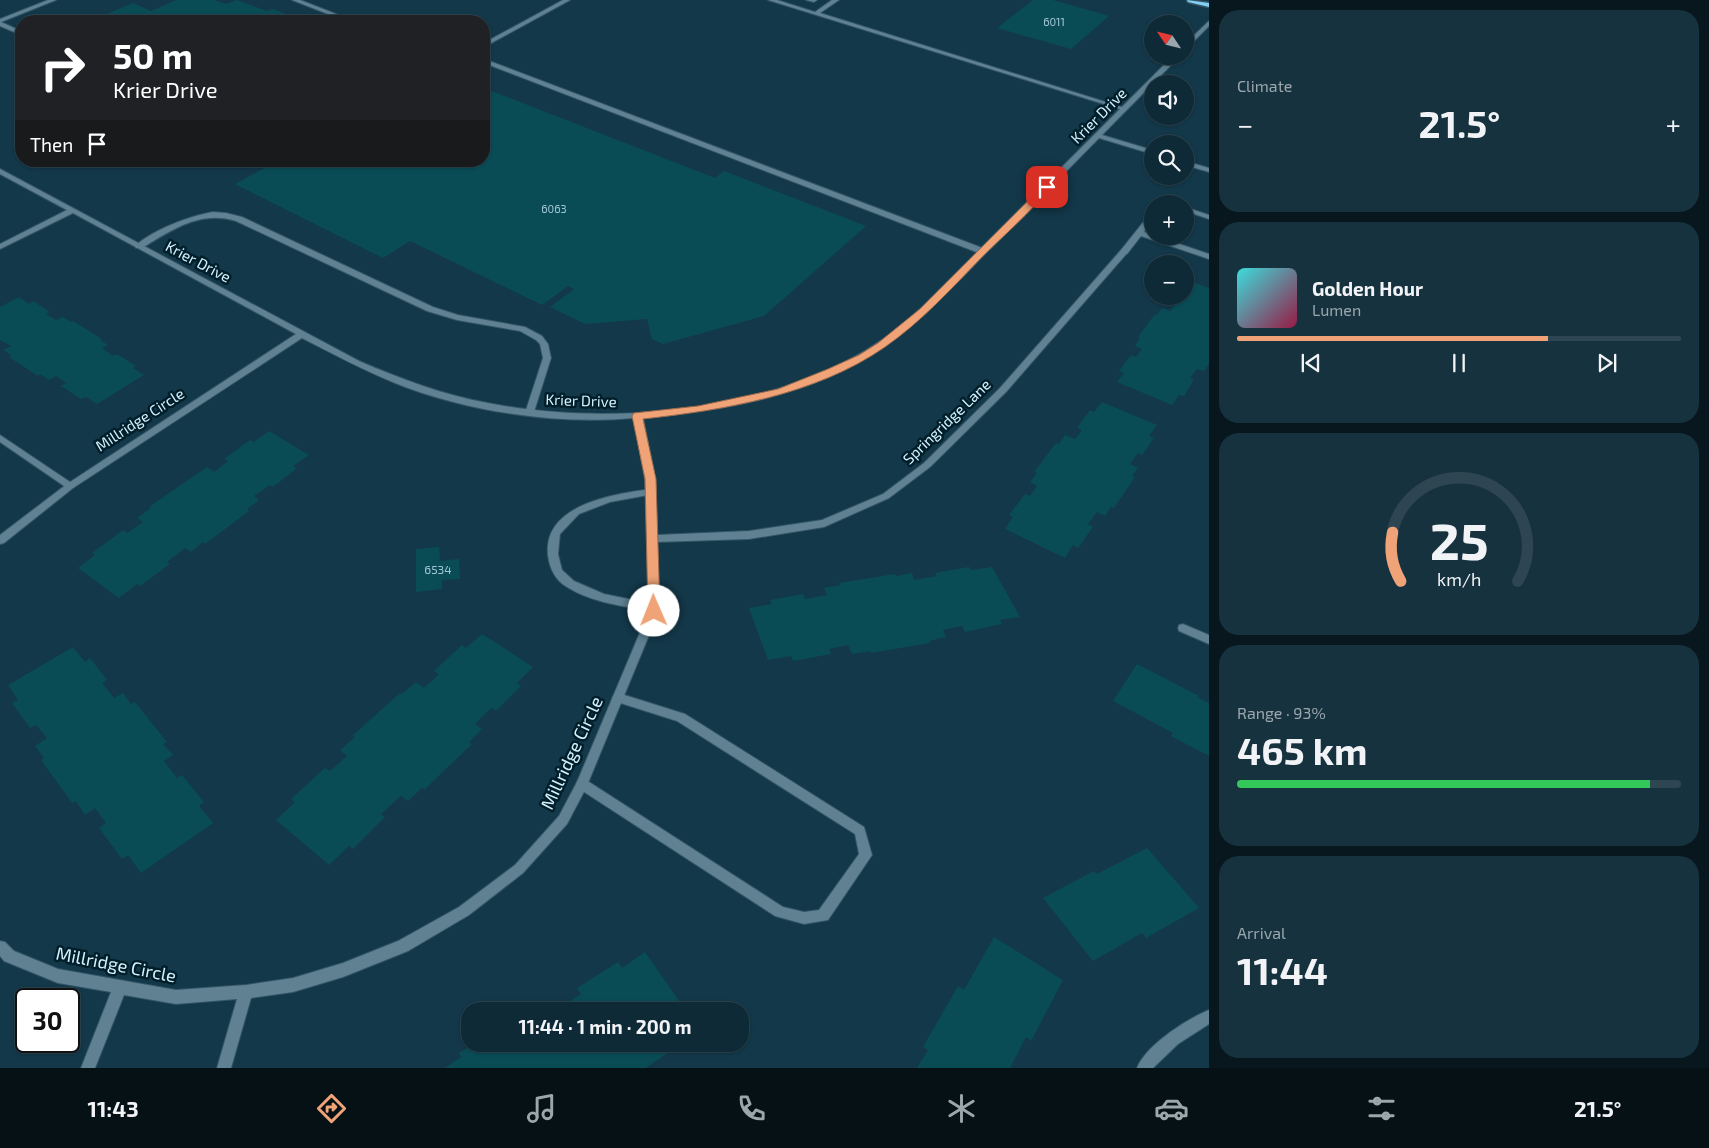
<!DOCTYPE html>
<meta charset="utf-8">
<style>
body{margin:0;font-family:"Exo 2",sans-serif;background:#17323f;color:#f1f3f6;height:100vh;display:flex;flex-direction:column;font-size:19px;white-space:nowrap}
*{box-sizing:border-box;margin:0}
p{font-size:16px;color:#9ba7ad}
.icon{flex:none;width:28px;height:28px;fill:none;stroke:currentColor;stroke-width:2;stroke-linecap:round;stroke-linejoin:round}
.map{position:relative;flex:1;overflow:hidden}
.side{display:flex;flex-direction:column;gap:10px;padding:10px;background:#08171e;width:500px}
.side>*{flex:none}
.guide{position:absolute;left:15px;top:15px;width:475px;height:152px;border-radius:20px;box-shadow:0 1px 4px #0004,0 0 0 1px #2e4652;background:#202124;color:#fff;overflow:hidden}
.needle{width:32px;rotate:305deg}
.fabs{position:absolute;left:1144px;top:15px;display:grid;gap:10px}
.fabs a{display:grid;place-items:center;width:50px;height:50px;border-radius:50%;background:#0e2a37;box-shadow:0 1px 4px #0004,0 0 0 1px #2e4652;font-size:25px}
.speed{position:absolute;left:15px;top:988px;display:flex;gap:10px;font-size:25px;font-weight:700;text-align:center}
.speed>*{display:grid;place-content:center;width:65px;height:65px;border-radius:50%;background:#0e2a37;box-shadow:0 1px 4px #0004,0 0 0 1px #2e4652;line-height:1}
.speed .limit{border:2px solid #111;border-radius:8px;background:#fff;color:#111}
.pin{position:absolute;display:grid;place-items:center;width:42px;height:42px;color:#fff;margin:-21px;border-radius:10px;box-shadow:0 2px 8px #0006}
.me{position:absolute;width:55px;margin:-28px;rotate:359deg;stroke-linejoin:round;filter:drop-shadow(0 0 4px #0008)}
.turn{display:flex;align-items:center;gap:18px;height:105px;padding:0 15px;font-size:22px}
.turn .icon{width:65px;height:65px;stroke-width:2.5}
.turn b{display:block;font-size:35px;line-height:42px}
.then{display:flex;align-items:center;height:48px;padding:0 15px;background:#0003;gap:10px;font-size:19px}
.big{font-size:38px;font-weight:700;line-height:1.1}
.side .widget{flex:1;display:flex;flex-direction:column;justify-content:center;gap:8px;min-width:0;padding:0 18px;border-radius:20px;background:#17323f}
.side .dial{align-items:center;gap:0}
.dial svg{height:130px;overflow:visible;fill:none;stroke:#2e4652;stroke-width:7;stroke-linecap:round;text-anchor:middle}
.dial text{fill:#f1f3f6;stroke:none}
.song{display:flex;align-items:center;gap:15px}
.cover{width:60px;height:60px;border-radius:8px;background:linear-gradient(135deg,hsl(180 70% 55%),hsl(340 70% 35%))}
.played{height:5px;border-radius:2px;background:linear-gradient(90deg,#efa377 70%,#2e4652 70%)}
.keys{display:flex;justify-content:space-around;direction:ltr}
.heat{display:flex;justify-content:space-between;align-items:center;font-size:28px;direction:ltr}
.charge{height:8px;border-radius:4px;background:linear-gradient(90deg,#34c759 93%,#2e4652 0)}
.trip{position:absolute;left:461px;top:1002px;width:288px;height:50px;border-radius:20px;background:#0e2a37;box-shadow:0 1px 4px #0004,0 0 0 1px #2e4652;font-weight:700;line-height:50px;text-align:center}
.dock{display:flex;height:80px;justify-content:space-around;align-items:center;background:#061116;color:#9ba7ad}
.dock .icon{width:35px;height:35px}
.dock .current{color:#efa377}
.dock b{font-size:22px;color:#f1f3f6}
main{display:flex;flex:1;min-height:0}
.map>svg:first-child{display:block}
</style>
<main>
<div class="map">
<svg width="1209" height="1068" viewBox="0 0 1209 1068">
<rect width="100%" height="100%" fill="#133849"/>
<path fill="#0a4c56" d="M 176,0 L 214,0 L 226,4 L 237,0 L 267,11 L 273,9 L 302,20 L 90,21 L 133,3 L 151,11 Z
M 1033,0 L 1053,0 L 1109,16 L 1071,49 L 997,28 Z
M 484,88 L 715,178 L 724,171 L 866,226 L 764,316 L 663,344 L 652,339 L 647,319 L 585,324 L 550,307 L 574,289 L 568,286 L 542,305 L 410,241 L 383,258 L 235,184 L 278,161 L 484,161 Z
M 1192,282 L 1209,288 L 1209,364 L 1204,371 L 1197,369 L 1190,378 L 1194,380 L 1184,396 L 1179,395 L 1172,405 L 1117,382 L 1124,373 L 1119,371 L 1131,355 L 1136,357 L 1142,349 L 1135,346 L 1140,338 L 1138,337 L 1155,314 L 1157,315 L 1162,308 L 1170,311 L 1176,304 L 1171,302 L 1176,296 L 1185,296 L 1185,289 Z
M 19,297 L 29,304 L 33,301 L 50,312 L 46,314 L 56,320 L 63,317 L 71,322 L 73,321 L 102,339 L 100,340 L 108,345 L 102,348 L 113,356 L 117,354 L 136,366 L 133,368 L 144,375 L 97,404 L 86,397 L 81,399 L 61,386 L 66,383 L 56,376 L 49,380 L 40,374 L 38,376 L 9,357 L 11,355 L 3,350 L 11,346 L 0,340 L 0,307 Z
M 1102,402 L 1157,425 L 1149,436 L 1154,438 L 1142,455 L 1138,453 L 1130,464 L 1138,468 L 1132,476 L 1135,477 L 1114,508 L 1111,507 L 1105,516 L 1097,512 L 1088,524 L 1093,527 L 1078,548 L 1073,545 L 1065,558 L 1005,529 L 1013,517 L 1009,515 L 1025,494 L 1030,496 L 1037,486 L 1030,482 L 1037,473 L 1034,472 L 1056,443 L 1059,444 L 1065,435 L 1075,439 L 1082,430 L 1077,428 L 1090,410 L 1094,412 Z
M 269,431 L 309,455 L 293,466 L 297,468 L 273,487 L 270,485 L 254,496 L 259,500 L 247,509 L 249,511 L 205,544 L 203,542 L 191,552 L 185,548 L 167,562 L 170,564 L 140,586 L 137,584 L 119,598 L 78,568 L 95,555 L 92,553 L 123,530 L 127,533 L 143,522 L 137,518 L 151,508 L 149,507 L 207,467 L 214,472 L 228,461 L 224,459 L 250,440 L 254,442 Z
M 439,547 L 440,561 L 459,559 L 460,579 L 442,580 L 442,589 L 416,592 L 416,549 Z
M 969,567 L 971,570 L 992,567 L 1020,617 L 1000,620 L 1002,624 L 965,632 L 962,626 L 943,630 L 946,637 L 929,641 L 930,643 L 871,653 L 870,651 L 852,654 L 848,645 L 829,649 L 831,654 L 793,661 L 791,656 L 768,660 L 749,608 L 772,604 L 770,600 L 803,594 L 805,599 L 827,595 L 824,588 L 841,585 L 839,583 L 895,574 L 896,576 L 912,573 L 914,580 L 937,576 L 935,573 Z
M 482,634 L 533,667 L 517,683 L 521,686 L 496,711 L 491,708 L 475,724 L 482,729 L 469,742 L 472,744 L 424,790 L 422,788 L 408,801 L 401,796 L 381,814 L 385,817 L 353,849 L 349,846 L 329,865 L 276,820 L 295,802 L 291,799 L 325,768 L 330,771 L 347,756 L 340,750 L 355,737 L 352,736 L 400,693 L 402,694 L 416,682 L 424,688 L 439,674 L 434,671 L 462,645 L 466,648 Z
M 73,647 L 85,662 L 90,658 L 107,680 L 102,683 L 114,698 L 123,693 L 131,704 L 135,702 L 167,742 L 163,744 L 173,755 L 164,761 L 177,778 L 182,775 L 204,802 L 199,806 L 213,823 L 141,873 L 128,855 L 122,859 L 99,828 L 106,823 L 95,808 L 85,815 L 76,801 L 72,803 L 41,760 L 44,758 L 35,746 L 47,738 L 36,725 L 30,728 L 12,703 L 18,700 L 8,685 Z
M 1137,664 L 1199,696 L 1197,697 L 1209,703 L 1209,756 L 1171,736 L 1173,733 L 1113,701 Z
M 1147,848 L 1199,908 L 1146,938 L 1142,933 L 1093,961 L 1043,898 L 1094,871 L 1097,874 Z
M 994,937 L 1063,980 L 1031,1041 L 1026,1037 L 1010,1068 L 917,1068 L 928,1050 L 923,1047 L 958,986 L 964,990 Z
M 645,952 L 686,1011 L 532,1011 L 549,1001 L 555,1011 L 581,994 L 577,988 L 618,962 L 622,968 Z
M 474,1044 L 674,1044 L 676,1047 L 646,1068 L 445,1068 L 461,1057 L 459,1053 Z"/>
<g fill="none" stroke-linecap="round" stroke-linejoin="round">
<defs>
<path id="service" d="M 48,0 L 56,0 L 1,22 L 21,31 L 21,35 L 0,26 L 0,19 Z
M 292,0 L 300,0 L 354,21 L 346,21 Z
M 563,0 L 570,0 L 484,47 L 484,43 Z
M 768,0 L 777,0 L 815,12 L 832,0 L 839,0 L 820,13 L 1128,109 L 1123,110 Z
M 806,0 L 817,0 L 814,2 Z
M 484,59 L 985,249 L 986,251 L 982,253 L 979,253 L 484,63 Z
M 1185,207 L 1209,215 L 1209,219 L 1185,211 Z
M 213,212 L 226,213 L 242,217 L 433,307 L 458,315 L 525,327 L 542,336 L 548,344 L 551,358 L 533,415 L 530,416 L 525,413 L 543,358 L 540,344 L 536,340 L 520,331 L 457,320 L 427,311 L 236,221 C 200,210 172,230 142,248 L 136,248 L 135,246 C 153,230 189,216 213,212 Z
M 1149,215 L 1152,215 L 1152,221 L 1144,232 L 1209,254 L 1209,259 L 1141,236 L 1127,254 L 1121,254 L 1121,250 Z
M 0,435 L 73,484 L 75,486 L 73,488 L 67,488 L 0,442 Z
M 651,489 L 656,492 L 654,494 L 610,502 L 579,514 L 560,534 L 558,554 L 562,570 L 574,581 L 604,594 L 658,605 L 659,608 L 658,611 L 654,612 C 625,606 592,603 567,587 C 555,580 550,569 548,556 C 542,504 615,494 651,489 Z
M 1183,624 L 1209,635 L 1209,644 L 1179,631 L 1178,628 L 1179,625 Z
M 618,693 L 685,714 L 864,827 L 872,855 L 828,920 L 804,924 L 775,916 L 578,788 L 576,784 L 578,780 L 582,779 L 586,780 L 783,907 L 804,912 L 819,910 L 859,854 L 855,834 L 677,721 L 614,701 L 612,698 L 614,695 Z
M 1209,1010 L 1209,1024 L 1178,1044 L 1153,1068 L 1137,1068 C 1146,1045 1187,1019 1209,1010 Z"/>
<path id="minor" d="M 1209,21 L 1209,26 L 1185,50 L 1185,44 Z
M 1173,56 L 1180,56 L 1102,135 L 1152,150 L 1152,154 L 1099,138 C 1059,179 1019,219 979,260 C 944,295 911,331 868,357 C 801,397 720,411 643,418 L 655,479 L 657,535 L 749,531 L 822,520 L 883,494 L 924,463 L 1000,388 L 1121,250 L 1124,250 L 1128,252 L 1006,392 L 930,467 L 889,498 L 824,527 L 749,539 L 657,542 L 659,611 L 586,788 L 567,824 L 523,873 L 469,915 L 408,951 L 343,977 L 293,992 L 251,998 L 231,1068 L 217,1068 L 237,999 L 176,1004 L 124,995 L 95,1068 L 81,1068 L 111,992 L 58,983 L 4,961 L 0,956 L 0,941 L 5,942 L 14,951 L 58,969 L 176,990 L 246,985 L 293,978 L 343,963 L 398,941 L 459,907 L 515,865 L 559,816 L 577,782 L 649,611 L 645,479 L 634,418 C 557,425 467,412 395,383 C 363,370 333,354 302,338 L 73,488 L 4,543 L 0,544 L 0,535 L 67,484 L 296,334 L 73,213 L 0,249 L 0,244 L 67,210 L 0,174 L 0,169 L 359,361 C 401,379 443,395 488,403 C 598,425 742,414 843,363 C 871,349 897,331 920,309 Z
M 1185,161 L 1209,168 L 1209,172 L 1185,165 Z"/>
<path id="primary" d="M 1187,0 L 1209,3 L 1209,7 L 1188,2 Z"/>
</defs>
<use href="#service" stroke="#325566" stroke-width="2"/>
<use href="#minor" stroke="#325566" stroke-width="2"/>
<use href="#primary" stroke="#325566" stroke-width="3"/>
<use href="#service" fill="#5f8192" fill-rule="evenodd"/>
<use href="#minor" fill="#5f8192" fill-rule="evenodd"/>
<use href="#primary" fill="#84cef2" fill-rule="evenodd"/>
</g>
<path fill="#efa377" stroke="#9b6a4d" d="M 1044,185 L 1051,187 C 1031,212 1005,234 982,257 C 951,289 921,322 885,347 C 816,395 724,410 643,419 L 656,479 L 660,611 L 658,615 L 650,615 L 648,611 L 645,479 L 632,416 L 634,413 L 698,406 L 778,389 L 828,369 L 859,355 L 878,343 L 920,309 Z"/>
<g text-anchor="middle" stroke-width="5" stroke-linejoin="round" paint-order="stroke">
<g font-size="11" fill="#a2c7d4">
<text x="1054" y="26">6011</text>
<text x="554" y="213">6063</text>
</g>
<g font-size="12" fill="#a2c7d4">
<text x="438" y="574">6534</text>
</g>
<g font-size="15" fill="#d5f0fe" stroke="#011f2b">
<text transform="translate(1099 116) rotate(-45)" y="5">Krier Drive</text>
<text transform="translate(198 262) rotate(28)" y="5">Krier Drive</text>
<text transform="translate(581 401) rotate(2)" y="5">Krier Drive</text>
<text transform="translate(140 420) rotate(-33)" y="5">Millridge Circle</text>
<text transform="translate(947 422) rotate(-44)" y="5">Springridge Lane</text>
</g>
<g font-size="18" fill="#d5f0fe" stroke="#011f2b">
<text transform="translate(572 753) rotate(-65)" y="6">Millridge Circle</text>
<text transform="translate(116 965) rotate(11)" y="6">Millridge Circle</text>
</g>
</g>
</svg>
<div class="fabs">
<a><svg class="needle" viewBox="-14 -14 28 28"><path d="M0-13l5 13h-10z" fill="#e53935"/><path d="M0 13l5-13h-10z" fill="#9ba7ad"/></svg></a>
<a><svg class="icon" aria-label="sound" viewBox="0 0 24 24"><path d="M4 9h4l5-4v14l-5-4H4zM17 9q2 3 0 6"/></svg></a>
<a><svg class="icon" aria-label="search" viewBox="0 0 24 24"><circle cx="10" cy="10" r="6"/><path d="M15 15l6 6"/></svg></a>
<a>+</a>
<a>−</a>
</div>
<div class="speed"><div class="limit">30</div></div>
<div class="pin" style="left:1047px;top:187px;background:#d93025"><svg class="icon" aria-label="arrive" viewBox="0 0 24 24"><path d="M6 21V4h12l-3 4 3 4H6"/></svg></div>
<svg class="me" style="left:654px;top:611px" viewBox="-20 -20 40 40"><circle r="19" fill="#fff"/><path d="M0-13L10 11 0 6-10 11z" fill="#efa377"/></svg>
<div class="trip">11:44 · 1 min · 200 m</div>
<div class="guide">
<div class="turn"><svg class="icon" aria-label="right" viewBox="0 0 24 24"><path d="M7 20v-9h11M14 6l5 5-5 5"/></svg><div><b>50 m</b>Krier Drive</div></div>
<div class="then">Then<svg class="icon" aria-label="arrive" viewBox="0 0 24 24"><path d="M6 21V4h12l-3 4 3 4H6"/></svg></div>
</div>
</div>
<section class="side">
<div class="widget"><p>Climate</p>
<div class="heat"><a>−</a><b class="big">21.5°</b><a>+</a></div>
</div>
<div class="widget">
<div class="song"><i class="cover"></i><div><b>Golden Hour</b><p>Lumen</p></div></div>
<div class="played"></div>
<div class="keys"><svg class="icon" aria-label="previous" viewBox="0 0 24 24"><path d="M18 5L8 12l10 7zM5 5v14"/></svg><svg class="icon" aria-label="pause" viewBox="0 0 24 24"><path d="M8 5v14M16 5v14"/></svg><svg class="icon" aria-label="next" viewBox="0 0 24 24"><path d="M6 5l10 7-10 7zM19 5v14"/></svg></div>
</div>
<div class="widget dial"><svg viewBox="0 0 100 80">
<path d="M14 69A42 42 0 1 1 86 69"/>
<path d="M14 69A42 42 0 0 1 9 39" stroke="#efa377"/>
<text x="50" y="56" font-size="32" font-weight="700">25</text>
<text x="50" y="72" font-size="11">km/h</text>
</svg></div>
<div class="widget"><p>Range · 93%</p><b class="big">465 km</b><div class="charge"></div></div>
<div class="widget"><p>Arrival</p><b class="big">11:44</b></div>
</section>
</main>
<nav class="dock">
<b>11:43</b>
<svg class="icon current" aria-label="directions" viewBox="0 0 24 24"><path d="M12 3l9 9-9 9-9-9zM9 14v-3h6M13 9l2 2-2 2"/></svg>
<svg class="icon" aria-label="music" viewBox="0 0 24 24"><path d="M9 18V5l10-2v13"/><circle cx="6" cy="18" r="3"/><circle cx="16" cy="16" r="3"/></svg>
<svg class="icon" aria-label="phone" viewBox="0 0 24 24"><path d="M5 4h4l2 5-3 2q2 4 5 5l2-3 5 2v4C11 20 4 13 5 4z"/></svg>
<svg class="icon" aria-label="climate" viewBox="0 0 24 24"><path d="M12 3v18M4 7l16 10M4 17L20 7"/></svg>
<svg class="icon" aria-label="car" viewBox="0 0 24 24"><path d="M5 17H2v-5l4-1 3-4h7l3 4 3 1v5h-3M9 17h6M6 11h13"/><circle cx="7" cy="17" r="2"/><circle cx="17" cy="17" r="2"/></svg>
<svg class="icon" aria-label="filters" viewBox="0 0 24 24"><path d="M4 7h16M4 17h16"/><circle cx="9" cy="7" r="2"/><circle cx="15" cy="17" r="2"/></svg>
<b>21.5°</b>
</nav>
